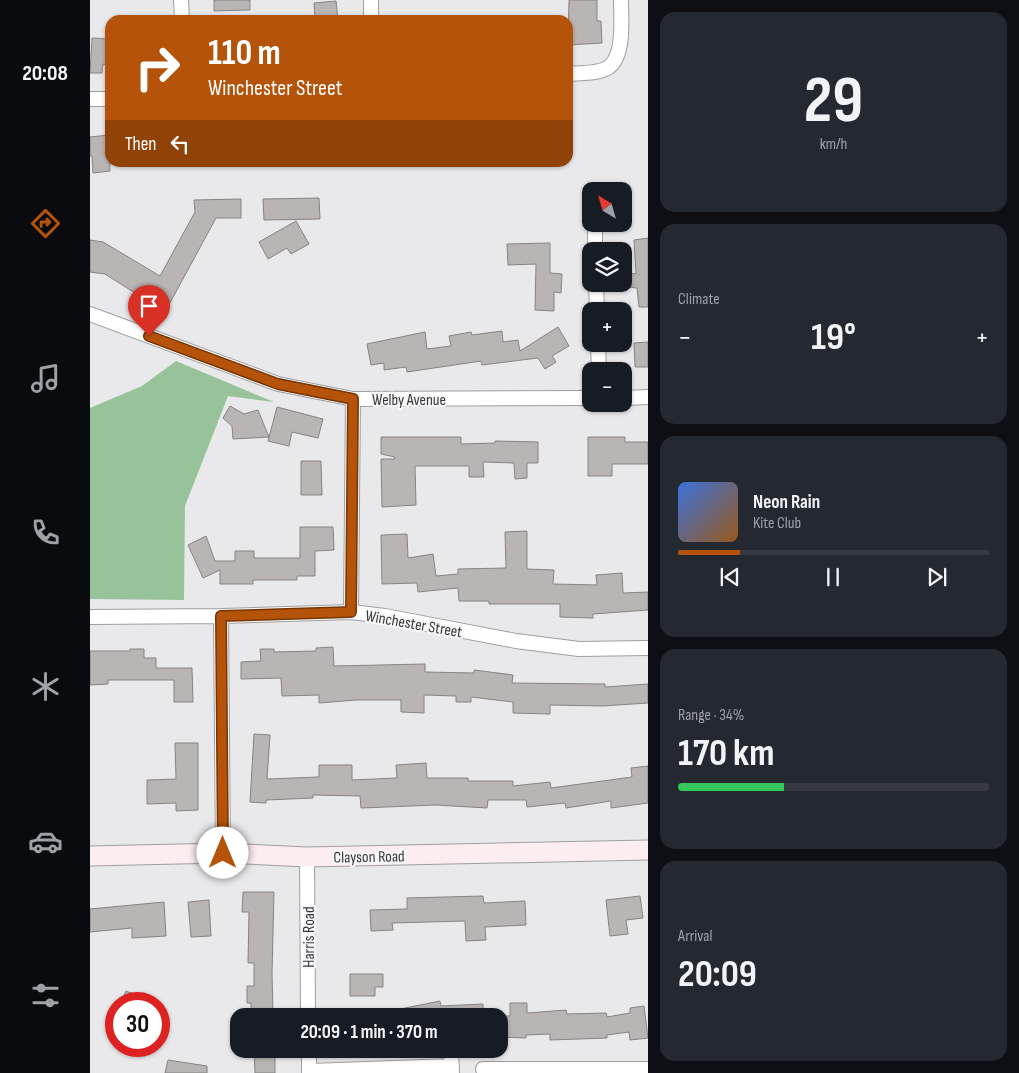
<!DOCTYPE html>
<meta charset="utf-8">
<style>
body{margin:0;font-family:"Sofia Sans Condensed",sans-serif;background:#242831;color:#f1f3f6;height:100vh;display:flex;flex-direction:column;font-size:19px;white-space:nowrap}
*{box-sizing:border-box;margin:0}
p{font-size:16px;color:#9ea1a6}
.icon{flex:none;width:28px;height:28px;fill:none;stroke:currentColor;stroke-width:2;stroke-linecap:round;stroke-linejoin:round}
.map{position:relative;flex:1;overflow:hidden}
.panel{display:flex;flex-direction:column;gap:12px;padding:12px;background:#0d0f14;width:371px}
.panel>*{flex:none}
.hud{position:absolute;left:15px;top:15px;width:468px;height:152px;border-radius:15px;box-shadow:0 1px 4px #0004;background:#b45309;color:#fff;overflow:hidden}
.needle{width:32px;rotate:323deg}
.fabs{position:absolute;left:492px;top:182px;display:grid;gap:10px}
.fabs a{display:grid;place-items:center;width:50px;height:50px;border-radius:10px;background:#171b24;box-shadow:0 1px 4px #0004;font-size:25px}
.speed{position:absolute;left:15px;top:992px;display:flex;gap:10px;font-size:25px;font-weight:700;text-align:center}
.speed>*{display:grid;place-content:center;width:65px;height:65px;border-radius:50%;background:#171b24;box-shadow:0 1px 4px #0004;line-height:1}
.speed .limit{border:8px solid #d22;background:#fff;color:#111}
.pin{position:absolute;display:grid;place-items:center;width:42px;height:42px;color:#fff;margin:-51px -21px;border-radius:50% 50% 50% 0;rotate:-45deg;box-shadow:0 0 5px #0007}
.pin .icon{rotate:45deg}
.me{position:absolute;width:55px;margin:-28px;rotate:0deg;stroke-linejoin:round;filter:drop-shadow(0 0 4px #0008)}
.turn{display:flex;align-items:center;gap:18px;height:105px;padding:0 20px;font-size:22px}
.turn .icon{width:65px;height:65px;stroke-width:2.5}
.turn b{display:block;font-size:35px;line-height:42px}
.then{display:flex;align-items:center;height:48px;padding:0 20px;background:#0003;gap:10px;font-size:19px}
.big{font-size:38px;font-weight:700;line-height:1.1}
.panel .tile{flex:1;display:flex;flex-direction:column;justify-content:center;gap:8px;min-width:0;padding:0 18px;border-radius:15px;background:#242831}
.panel .dial{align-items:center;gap:0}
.dial b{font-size:65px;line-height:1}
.song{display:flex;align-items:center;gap:15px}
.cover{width:60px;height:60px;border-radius:8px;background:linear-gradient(135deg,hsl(220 70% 55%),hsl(30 70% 35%))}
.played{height:5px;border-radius:2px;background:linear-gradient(90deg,#b45309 20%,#363941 20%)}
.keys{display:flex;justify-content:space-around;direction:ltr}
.heat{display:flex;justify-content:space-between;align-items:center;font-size:28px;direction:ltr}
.charge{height:8px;border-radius:4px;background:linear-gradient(90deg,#34c759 34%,#363941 0)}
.trip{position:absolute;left:140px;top:1008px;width:278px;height:50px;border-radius:15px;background:#171b24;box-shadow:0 1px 4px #0004;font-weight:700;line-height:50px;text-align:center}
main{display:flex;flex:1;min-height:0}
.tab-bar{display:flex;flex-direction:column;width:90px;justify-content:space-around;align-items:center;background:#090b0e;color:#9ea1a6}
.tab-bar .icon{width:35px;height:35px}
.tab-bar .selected{color:#b45309}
.tab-bar b{font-size:22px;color:#f1f3f6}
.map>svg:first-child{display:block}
</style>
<main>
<nav class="tab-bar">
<b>20:08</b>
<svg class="icon selected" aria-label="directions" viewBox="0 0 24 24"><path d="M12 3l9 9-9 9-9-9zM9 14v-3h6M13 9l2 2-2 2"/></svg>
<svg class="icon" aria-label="music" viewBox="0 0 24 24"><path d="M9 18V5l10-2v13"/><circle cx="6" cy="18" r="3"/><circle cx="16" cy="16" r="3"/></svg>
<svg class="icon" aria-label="phone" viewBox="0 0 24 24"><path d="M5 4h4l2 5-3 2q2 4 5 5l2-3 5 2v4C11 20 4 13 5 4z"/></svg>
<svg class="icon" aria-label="climate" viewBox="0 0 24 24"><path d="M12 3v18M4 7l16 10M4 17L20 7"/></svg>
<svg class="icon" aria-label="car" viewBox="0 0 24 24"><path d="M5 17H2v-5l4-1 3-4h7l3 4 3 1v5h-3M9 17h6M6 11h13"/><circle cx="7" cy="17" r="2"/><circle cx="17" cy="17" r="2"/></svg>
<svg class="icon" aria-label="filters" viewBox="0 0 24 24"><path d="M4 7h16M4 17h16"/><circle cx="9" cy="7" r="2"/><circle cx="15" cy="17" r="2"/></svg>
</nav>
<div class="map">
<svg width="558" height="1073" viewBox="0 0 558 1073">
<rect width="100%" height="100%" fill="#e9e9ec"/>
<path fill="#98c39a" d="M 86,361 L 184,402 L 138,396 L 95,506 L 94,600 L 0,599 L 0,408 L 52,386 Z"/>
<path fill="#b9b5b4" stroke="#868382" d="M 124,0 L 160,0 L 160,10 L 124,11 Z
M 479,0 L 507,0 L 507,21 L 511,21 L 512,43 L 478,45 Z
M 246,1 L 248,20 L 225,20 L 224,3 Z
M 2,38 L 20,39 L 20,65 L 13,64 L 12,73 L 0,73 Z
M 19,135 L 20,171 L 3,173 L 2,156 L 0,156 L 0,137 Z
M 229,198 L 230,219 L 174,220 L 173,199 Z
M 151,199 L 151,218 L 126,218 L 75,312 L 15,274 L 0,272 L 0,240 L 13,242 L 70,276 L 105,212 L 104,200 Z
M 206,221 L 219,244 L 201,254 L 197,248 L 178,259 L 169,242 Z
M 558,238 L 558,307 L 549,307 L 547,288 L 537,287 L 539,273 L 546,274 L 544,240 Z
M 460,243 L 460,273 L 472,274 L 471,293 L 464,292 L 464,311 L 445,310 L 446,264 L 418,265 L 417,244 Z
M 468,327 L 479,346 L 462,356 L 466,362 L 455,369 L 448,358 L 392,365 L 391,361 L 317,372 L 316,367 L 294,370 L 294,363 L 281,365 L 277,344 L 335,332 L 337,349 L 361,346 L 359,336 L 381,332 L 382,335 L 412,331 L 413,342 L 428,340 L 430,351 Z
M 558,342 L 558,367 L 545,367 L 544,343 Z
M 140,406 L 154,414 L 168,410 L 179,437 L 143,439 L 142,426 L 133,418 Z
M 187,407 L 233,419 L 228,438 L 202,432 L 199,446 L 178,441 Z
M 291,437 L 371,437 L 371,444 L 405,443 L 405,441 L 448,442 L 448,463 L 437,463 L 437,478 L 425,479 L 424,463 L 393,462 L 394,477 L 379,477 L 379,466 L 325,466 L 326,505 L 292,507 L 291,459 L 304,459 L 305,457 L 291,454 Z
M 498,437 L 535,437 L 535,442 L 558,442 L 558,464 L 522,464 L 522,476 L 498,476 Z
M 211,461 L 231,461 L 232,495 L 211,495 Z
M 210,527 L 243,527 L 244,550 L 225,551 L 225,576 L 207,576 L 207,580 L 163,580 L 163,584 L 130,584 L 130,570 L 113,578 L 98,545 L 116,536 L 125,561 L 145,561 L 145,551 L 164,551 L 164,558 L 210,558 Z
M 437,531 L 437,569 L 464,570 L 463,584 L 507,585 L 506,575 L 532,573 L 533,593 L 558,592 L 558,610 L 503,614 L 503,618 L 470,617 L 470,604 L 399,604 L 399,601 L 369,601 L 368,588 L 328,592 L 327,583 L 292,584 L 291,535 L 317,534 L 318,558 L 343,554 L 346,576 L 368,574 L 368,569 L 416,568 L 415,532 Z
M 243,647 L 244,666 L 335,664 L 335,672 L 384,673 L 384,670 L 423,675 L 422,683 L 515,684 L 515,687 L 558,684 L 558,703 L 513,706 L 460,705 L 460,714 L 423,713 L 423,702 L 381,697 L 381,702 L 366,702 L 366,696 L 334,695 L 334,713 L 311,712 L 311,700 L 266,700 L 229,703 L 229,695 L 192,696 L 191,678 L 151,679 L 151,662 L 171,661 L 170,649 L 184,649 L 184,652 L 226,651 L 226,648 Z
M 40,649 L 54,649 L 54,658 L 66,658 L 66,668 L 102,668 L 103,702 L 84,702 L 84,680 L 18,680 L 18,684 L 0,685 L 0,651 L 40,651 Z
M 164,734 L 180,735 L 177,779 L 229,777 L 229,765 L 262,765 L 262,780 L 307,778 L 306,765 L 336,763 L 337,778 L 378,778 L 378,781 L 423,781 L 423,786 L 460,782 L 461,788 L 542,777 L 541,768 L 558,766 L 558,803 L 521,808 L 521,801 L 476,808 L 475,803 L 437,807 L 436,800 L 398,800 L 397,808 L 346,805 L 271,808 L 270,796 L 223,795 L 223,798 L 176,800 L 176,803 L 160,802 Z
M 85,743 L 108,743 L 108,810 L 86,811 L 86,803 L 57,804 L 57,780 L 86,779 Z
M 153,892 L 184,892 L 182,973 L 183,1016 L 161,1016 L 161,1003 L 157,1003 L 157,986 L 164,986 L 164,963 L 158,963 L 159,912 L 152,912 Z
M 393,896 L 394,903 L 435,901 L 436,925 L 395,927 L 396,940 L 376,941 L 375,921 L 302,923 L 303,930 L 281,931 L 280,910 L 317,909 L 317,898 Z
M 550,896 L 553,918 L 536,920 L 538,934 L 520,936 L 516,900 Z
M 119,900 L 121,936 L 101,937 L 98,902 Z
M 74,902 L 76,936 L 42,938 L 42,928 L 0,932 L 0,909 Z
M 260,974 L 293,974 L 293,987 L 285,987 L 285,996 L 260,996 Z
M 36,991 L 67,1004 L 30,1004 Z
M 350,1001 L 351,1006 L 393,1004 L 393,1016 L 300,1016 L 300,1011 Z
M 420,1003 L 437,1003 L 437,1013 L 476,1010 L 477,1014 L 516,1013 L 517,1017 L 540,1013 L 540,1008 L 554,1006 L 558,1038 L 540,1040 L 539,1032 L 517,1035 L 517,1038 L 460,1040 L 460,1034 L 436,1035 L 436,1038 L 409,1037 L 409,1016 L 420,1016 Z
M 164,1049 L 183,1049 L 182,1055 L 185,1055 L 185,1073 L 165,1073 Z
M 78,1060 L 117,1066 L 117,1073 L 75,1073 Z"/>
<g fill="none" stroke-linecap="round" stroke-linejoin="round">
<defs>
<path id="street" d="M 91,0 L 92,20
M 281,0 L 281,20
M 478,74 C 490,73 509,74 519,67 C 535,55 531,17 531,0
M 0,99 L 20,99
M 505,224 L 505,251
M 506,284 L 507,311
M 0,314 L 188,384 L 263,399 L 501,398
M 508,344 L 509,371
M 534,398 L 558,397
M 261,612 L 263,399
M 131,616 L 133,853
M 0,617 L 131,616 L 261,612 L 295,616 L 426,641 L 489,649 L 558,648
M 217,857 L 218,1016
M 219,1049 L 219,1073
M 361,1049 L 362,1073
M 393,1069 L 558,1069
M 219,1071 L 362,1066"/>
<path id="secondary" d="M 0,856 L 133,853 L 217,857 L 558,850"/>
</defs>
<use href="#street" stroke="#9e9ea1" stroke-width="16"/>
<use href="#secondary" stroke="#9e9ea1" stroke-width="21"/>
<use href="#street" stroke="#fff" stroke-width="14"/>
<use href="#secondary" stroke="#fcedf0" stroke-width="19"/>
</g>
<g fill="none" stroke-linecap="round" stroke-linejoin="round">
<defs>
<path id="route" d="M 59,336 L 188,384 L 263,399 L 261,612 L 131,616 L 133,853"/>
</defs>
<use href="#route" stroke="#753606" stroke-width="12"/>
<use href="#route" stroke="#b45309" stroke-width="9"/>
</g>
<g text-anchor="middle" stroke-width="4.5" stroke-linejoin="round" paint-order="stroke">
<g font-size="16" fill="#373738" stroke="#f6f6f9">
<text x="319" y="405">Welby Avenue</text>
<text transform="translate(324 623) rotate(10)" y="6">Winchester Street</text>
<text transform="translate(279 856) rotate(-1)" y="6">Clayson Road</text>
<text transform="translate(218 937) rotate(-90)" y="6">Harris Road</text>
</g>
</g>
</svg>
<div class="fabs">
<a><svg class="needle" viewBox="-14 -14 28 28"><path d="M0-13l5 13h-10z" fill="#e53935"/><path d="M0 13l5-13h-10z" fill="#9ea1a6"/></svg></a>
<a><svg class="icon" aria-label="layers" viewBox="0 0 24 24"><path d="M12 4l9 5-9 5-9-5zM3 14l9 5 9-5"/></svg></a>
<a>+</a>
<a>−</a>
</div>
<div class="speed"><div class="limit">30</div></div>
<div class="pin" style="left:59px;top:336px;background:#d93025"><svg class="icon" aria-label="arrive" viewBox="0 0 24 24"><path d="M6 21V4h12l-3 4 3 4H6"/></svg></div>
<svg class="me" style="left:133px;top:853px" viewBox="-20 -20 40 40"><circle r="19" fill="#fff"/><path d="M0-13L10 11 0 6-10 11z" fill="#b45309"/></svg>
<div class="trip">20:09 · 1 min · 370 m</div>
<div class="hud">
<div class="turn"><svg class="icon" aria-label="right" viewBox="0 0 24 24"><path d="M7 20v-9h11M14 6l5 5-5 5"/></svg><div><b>110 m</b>Winchester Street</div></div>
<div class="then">Then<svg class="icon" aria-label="left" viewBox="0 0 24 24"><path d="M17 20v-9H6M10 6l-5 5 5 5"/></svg></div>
</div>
</div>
<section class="panel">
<div class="tile dial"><b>29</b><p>km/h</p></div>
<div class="tile"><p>Climate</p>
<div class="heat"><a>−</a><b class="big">19°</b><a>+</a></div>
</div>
<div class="tile">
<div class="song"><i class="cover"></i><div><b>Neon Rain</b><p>Kite Club</p></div></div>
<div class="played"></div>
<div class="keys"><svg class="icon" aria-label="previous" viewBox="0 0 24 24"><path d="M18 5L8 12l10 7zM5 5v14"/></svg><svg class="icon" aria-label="pause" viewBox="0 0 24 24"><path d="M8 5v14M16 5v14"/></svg><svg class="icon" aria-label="next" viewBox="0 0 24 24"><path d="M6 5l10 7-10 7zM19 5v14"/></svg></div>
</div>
<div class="tile"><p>Range · 34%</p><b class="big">170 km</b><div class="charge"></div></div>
<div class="tile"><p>Arrival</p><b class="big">20:09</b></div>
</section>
</main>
